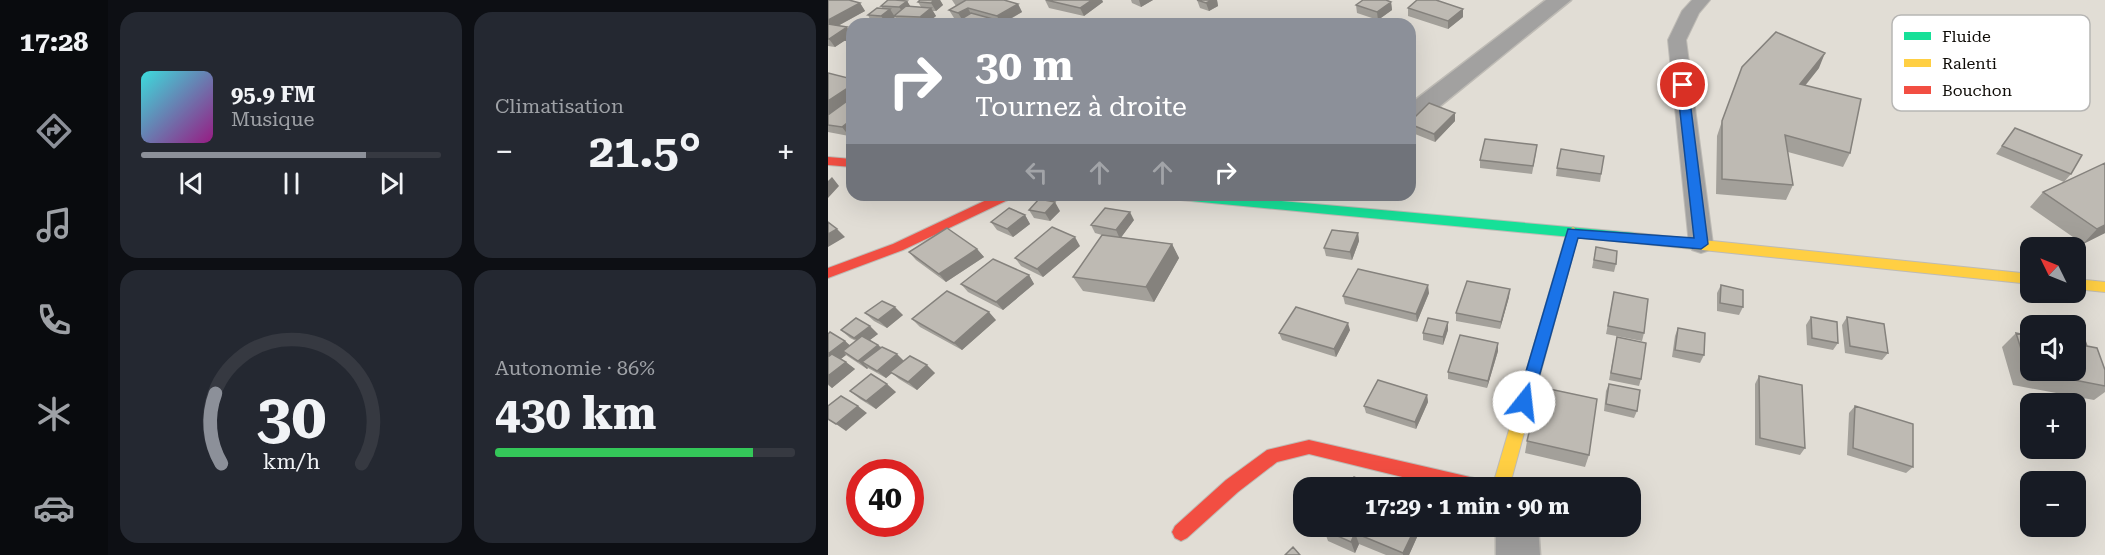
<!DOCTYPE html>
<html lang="fr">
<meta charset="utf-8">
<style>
body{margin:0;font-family:"Roboto Serif",serif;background:#242831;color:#f1f3f6;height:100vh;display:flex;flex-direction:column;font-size:22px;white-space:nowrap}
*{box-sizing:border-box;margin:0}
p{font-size:20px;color:#9ea1a6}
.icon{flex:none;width:33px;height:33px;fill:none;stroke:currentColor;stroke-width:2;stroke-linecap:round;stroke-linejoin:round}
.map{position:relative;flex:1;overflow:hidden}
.details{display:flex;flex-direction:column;gap:12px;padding:12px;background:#0d0f14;width:720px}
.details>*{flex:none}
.guide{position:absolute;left:18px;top:18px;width:570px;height:183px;border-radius:18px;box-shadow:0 6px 24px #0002;background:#8c9099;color:#fff;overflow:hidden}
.needle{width:39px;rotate:313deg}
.tools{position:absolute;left:1192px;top:237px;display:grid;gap:12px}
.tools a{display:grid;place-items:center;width:66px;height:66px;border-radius:12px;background:#171b24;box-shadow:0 6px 24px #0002;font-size:30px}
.speed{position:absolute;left:18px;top:459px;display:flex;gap:12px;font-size:30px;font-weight:700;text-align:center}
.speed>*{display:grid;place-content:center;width:78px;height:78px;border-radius:50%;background:#171b24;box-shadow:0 6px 24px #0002;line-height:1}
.speed .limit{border:9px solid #d22;background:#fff;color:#111}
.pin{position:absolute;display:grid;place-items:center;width:51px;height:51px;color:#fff;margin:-26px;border:3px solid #fff;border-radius:50%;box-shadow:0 2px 6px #0007}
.me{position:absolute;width:66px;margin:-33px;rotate:16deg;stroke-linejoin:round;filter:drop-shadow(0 0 4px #0008)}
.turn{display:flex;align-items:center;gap:21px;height:126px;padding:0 30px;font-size:27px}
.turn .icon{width:78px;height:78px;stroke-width:2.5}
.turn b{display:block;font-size:42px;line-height:51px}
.lanes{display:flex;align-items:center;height:57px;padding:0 30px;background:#0003;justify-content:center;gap:30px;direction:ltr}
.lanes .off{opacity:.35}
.big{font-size:45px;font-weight:700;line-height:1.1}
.details .tile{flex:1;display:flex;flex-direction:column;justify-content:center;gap:9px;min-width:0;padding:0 21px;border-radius:18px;background:#242831}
.details .dial{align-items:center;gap:0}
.dial svg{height:156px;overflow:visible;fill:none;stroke:#363941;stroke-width:7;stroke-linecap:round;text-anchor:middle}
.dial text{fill:#f1f3f6;stroke:none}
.song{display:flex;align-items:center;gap:18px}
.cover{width:72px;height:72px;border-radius:9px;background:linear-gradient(135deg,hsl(180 70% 55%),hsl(310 70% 35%))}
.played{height:6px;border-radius:3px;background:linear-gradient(90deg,#8c9099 75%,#363941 75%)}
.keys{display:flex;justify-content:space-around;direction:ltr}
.heat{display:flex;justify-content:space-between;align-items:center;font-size:33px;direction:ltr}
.charge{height:9px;border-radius:4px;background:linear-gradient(90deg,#34c759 86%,#363941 0)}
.details .tiles{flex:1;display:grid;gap:12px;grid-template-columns:repeat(2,1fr)}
.trip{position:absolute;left:465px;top:477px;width:348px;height:60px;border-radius:18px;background:#171b24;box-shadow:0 6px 24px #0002;font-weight:700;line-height:60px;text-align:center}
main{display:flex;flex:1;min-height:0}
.menu{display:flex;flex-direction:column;width:108px;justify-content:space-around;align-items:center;background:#090b0e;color:#9ea1a6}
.menu .icon{width:42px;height:42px}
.menu .selected{color:#8c9099}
.menu b{font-size:27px;color:#f1f3f6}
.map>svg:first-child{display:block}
</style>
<main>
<nav class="menu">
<b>17:28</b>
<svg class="icon selected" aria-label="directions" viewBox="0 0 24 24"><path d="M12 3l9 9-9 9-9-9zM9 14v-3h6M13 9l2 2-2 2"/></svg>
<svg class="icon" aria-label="music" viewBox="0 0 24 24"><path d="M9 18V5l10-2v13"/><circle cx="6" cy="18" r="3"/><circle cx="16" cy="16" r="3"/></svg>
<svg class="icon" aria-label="phone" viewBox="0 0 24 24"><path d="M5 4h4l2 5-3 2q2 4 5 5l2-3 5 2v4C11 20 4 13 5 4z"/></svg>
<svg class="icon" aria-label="climate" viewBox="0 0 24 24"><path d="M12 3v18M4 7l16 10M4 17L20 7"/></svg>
<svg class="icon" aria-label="car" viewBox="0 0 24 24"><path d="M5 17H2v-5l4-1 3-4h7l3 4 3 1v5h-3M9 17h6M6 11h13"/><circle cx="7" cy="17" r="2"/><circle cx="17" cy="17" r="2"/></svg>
</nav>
<section class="details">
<div class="tiles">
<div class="tile">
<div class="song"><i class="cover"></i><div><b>95.9 FM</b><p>Musique</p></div></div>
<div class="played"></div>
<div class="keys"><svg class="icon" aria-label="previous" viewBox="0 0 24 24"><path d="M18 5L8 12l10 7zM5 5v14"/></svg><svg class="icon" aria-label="pause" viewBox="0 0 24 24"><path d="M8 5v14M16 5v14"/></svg><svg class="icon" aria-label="next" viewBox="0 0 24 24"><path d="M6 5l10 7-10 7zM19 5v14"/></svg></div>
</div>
<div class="tile"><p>Climatisation</p>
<div class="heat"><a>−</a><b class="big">21.5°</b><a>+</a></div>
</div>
<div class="tile dial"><svg viewBox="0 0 100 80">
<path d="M14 69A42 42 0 1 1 86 69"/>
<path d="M14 69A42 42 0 0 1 11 33" stroke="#8c9099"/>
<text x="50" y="56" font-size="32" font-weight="700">30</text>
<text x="50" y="72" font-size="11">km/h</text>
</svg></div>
<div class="tile"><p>Autonomie · 86%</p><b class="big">430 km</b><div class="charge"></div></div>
</div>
</section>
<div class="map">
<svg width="1277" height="555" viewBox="0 0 1277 555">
<rect width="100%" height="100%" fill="#e1ddd5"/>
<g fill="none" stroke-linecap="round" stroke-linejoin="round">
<defs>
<path id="lane" d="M 864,0 L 882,0 L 871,13 L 858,40 L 885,244 L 882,250 L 873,253 L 864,250 L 861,244 L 840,40 L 854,11 Z"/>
<path id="street" d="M 718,0 L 743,0 L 591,123 L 582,125 L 582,104 Z
M 668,526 L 710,526 L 712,555 L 668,555 Z"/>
<path id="fast" d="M 336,195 L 388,195 L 807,233 L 813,238 L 807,243 L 342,199 Z"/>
<path id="slow" d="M 745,227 L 751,232 L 681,488 L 664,488 L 739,232 Z
M 807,233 L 1203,274 L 1203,284 L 807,243 L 801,238 Z
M 1248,279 L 1277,282 L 1277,292 L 1248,289 Z"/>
<path id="jam" d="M 0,157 L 24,159 L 24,167 L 0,165 Z
M 169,195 L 186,195 L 184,198 L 75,250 L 0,278 L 0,268 L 65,244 Z
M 481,440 L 655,480 L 661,482 L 663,488 L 619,488 L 481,454 L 449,462 L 410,492 L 359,538 L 353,541 L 347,538 L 344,532 L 347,526 L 398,480 L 439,450 Z"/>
</defs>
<use href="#lane" stroke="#bebbb5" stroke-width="2"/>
<use href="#street" stroke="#bebbb5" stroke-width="3"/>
<use href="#fast" stroke="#bebbb5" stroke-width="2"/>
<use href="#slow" stroke="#bebbb5" stroke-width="2"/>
<use href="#jam" stroke="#bebbb5" stroke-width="2"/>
<use href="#lane" fill="#a2a1a0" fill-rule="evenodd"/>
<use href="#street" fill="#a2a1a0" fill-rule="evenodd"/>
<use href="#fast" fill="#16e098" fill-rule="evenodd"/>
<use href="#slow" fill="#ffcf43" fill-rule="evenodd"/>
<use href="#jam" fill="#f24e42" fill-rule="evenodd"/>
</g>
<path fill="#a3a09a" d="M 0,0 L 32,3 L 37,11 L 10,26 L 24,36 L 24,48 L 17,40 L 7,47 L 0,46 Z
M 92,0 L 112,0 L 115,5 L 108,11 L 105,11 L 108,16 L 98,24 L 71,24 L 67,17 L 61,23 L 43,21 L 40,15 L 55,9 L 53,6 L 79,1 L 82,6 L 93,7 L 90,2 Z
M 124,0 L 176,0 L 190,4 L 194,12 L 174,24 L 166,22 L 167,24 L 125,24 L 132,20 L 126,18 L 121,10 L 128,6 Z
M 217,0 L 274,0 L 275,2 L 256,16 L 221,8 Z
M 303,0 L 325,0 L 313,7 L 304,3 Z
M 369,0 L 389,0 L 390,6 L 381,11 L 372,8 Z
M 563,2 L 564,10 L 550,20 L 529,13 L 528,5 Z
M 580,8 L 635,9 L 635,17 L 620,29 L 580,16 Z
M 991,68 L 977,86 L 1022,153 L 1015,167 L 960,152 L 965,185 L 958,200 L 888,194 L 889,136 L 894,121 Z
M 0,73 L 21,136 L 0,132 Z
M 627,113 L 627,121 L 607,142 L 582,132 L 582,122 Z
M 1187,128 L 1243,174 L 1236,182 L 1277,233 L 1255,244 L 1202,207 L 1215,192 L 1236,182 L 1168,154 Z
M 708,153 L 704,174 L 652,168 L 652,160 Z
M 776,156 L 772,182 L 728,176 L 729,168 Z
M 201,210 L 232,211 L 222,221 L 206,218 Z
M 197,215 L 202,224 L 185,237 L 169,230 L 163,222 Z
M 306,220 L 293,237 L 344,244 L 351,258 L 326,302 L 255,291 L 245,277 L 274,235 L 267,233 L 263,225 Z
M 530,233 L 531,241 L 524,260 L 498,256 L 496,248 Z
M 252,246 L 215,277 L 193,266 L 187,258 Z
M 768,247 L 788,264 L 786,272 L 764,268 Z
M 149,249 L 156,257 L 118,282 L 88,260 L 81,252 Z
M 201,275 L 206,284 L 175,310 L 140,292 L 133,284 Z
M 893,285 L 915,307 L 911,315 L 889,311 L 889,293 Z
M 786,292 L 816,333 L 814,341 L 778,334 Z
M 601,293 L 589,322 L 517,304 L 515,296 Z
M 681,297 L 672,329 L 628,321 L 628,313 Z
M 37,313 L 75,315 L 59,328 L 46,321 Z
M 983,317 L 1010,343 L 1005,350 L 979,345 L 978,325 Z
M 1019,317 L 1060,353 L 1054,360 L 1017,353 L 1014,325 Z
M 84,319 L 168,320 L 134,350 L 92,327 Z
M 620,322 L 620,330 L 615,345 L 595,340 L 595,333 Z
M 850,328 L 876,355 L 872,363 L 844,357 L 847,336 Z
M 13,330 L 50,334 L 42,340 L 76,361 L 107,373 L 89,390 L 71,379 L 64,373 L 58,378 L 40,368 L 39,369 L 18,355 L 13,359 L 27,369 L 4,388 L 0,385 L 0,334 L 17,341 L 22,346 L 28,341 L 22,338 Z
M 522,330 L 508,357 L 454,340 L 451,333 Z
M 1188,333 L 1259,346 L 1277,370 L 1277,392 L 1266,400 L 1185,385 L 1174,347 Z
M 789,337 L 813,379 L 811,386 L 781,380 Z
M 670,343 L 670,351 L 659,388 L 620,379 L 620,372 Z
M 931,376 L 977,448 L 972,455 L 927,445 L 927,384 Z
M 781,384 L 809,411 L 806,418 L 776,411 L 778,391 Z
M 22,391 L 68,392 L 48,409 L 32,399 Z
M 599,395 L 600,402 L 588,429 L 538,413 L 536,406 Z
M 1027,406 L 1085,467 L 1078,473 L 1019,455 L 1021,413 Z
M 699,441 L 761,455 L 757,467 L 697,453 Z
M 594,526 L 581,555 L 558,555 L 531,544 L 527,553 L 500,541 L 496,530 Z"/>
<path fill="#85827d" d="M 106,0 L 112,0 L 115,5 L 108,11 L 103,3 Z
M 264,0 L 274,0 L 275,2 L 256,16 L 252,8 Z
M 311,0 L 325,0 L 313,7 Z
M 384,0 L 389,0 L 390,6 L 381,11 L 378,3 Z
M 79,1 L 84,9 L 77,15 L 71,7 Z
M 563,2 L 564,10 L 550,20 L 549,12 Z
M 32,3 L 37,11 L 4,29 L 0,23 L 0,20 Z
M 190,4 L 194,12 L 173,24 L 169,16 Z
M 103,8 L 108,16 L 98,24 L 96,24 L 92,17 Z
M 140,8 L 144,16 L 135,21 L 130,13 Z
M 62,9 L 67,17 L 59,24 L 53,16 Z
M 635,9 L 635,17 L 620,29 L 620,21 Z
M 165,19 L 167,24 L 158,24 Z
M 19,27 L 24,36 L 7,47 L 1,39 Z
M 997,53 L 991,68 L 966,99 L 972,84 Z
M 24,85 L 24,108 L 0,119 L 0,101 Z
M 627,113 L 627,121 L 607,142 L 606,134 Z
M 24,119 L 24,133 L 21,136 L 14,127 Z
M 4,177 L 11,186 L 0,198 L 0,181 Z
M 227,202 L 232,211 L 222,221 L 217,213 Z
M 302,212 L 306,220 L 292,239 L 288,230 Z
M 197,215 L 202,224 L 185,237 L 179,229 Z
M 1277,225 L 1277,233 L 1255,244 L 1269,229 Z
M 9,229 L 17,237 L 0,247 L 0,234 Z
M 530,233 L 531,241 L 524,260 L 522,252 Z
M 247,237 L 252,246 L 215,277 L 209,269 Z
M 344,244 L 351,258 L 326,302 L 318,287 Z
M 149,249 L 156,257 L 118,282 L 111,274 Z
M 201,275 L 206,284 L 175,310 L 168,302 Z
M 600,285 L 601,293 L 589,322 L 588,314 Z
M 682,289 L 681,297 L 672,329 L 673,322 Z
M 67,307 L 75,315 L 59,328 L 50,320 Z
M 161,312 L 168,320 L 134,350 L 126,343 Z
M 620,322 L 620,330 L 615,345 L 615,337 Z
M 520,323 L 522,330 L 508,357 L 506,349 Z
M 42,326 L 50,334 L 35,345 L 26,338 Z
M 17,341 L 26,349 L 15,351 L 18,355 L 6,364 L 0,359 L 0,354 Z
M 670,343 L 670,351 L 659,388 L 660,381 Z
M 50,345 L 58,353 L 34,362 L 40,368 L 39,369 L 30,361 Z
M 69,354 L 77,362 L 58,378 L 49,371 Z
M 18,362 L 27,369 L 4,388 L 0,384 L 0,376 Z
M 99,365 L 107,373 L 89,390 L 80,382 Z
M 59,384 L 68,392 L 48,409 L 38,401 Z
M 599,395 L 600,402 L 588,429 L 587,422 Z
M 30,406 L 39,413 L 18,431 L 8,424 Z
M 588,526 L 594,526 L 581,555 L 575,555 L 575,553 Z
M 527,533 L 531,544 L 527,553 L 523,542 Z"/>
<path fill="#bebab3" stroke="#85827d" stroke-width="1.5" d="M 0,0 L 21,0 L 32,3 L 0,20 Z
M 60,0 L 67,0 L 79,1 L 71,7 L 53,6 Z
M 92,0 L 106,0 L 103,3 L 90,2 Z
M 138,0 L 176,0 L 190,4 L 169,16 L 140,8 L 130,13 L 121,10 Z
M 218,0 L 264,0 L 252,8 Z
M 369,0 L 384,0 L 378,3 Z
M 535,0 L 558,0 L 563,2 L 549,12 L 528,5 Z
M 589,0 L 608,0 L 635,9 L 620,21 L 580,8 Z
M 78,6 L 103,8 L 92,17 L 66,16 Z
M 49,8 L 62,9 L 53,16 L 40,15 Z
M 143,13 L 165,19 L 158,24 L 125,24 Z
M 47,19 L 65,24 L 37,24 Z
M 0,24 L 19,27 L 1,39 L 0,39 Z
M 948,32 L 997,53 L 972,84 L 1033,99 L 1022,153 L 957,135 L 965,185 L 894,179 L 894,121 L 914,67 Z
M 24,36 L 24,42 L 17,40 Z
M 0,73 L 24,79 L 24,85 L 0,101 Z
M 22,99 L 24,100 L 24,119 L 14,127 L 0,125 L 0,115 Z
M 601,103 L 627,113 L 606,134 L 582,124 L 582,122 Z
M 1187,128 L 1254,155 L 1243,174 L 1174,146 Z
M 657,139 L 709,145 L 705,166 L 652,160 Z
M 733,149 L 776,156 L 773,174 L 729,168 Z
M 1277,163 L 1277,225 L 1269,229 L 1215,192 Z
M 211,199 L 227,202 L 217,213 L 201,210 Z
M 181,208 L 197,215 L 179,229 L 163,222 Z
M 277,208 L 302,212 L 288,230 L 263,225 Z
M 0,222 L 9,229 L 0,234 Z
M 224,227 L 247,237 L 209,269 L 187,258 Z
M 119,228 L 149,249 L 111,274 L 81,252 Z
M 504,230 L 530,233 L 522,252 L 496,248 Z
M 274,235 L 344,244 L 318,287 L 245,277 Z
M 768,247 L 789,251 L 788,264 L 766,260 Z
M 165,259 L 201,275 L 168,302 L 133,284 Z
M 530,269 L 600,285 L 588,314 L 515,296 Z
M 639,281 L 682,289 L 673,322 L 628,313 Z
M 893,285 L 915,290 L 915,307 L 892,303 Z
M 119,291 L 161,312 L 126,343 L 84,319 Z
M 786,292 L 820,299 L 816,333 L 780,326 Z
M 54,301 L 67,307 L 50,320 L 37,313 Z
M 468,307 L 520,323 L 506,349 L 451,333 Z
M 983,317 L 1009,322 L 1010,343 L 984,338 Z
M 1019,317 L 1056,324 L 1060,353 L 1022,346 Z
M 28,318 L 42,326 L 26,338 L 13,330 Z
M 600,318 L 620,322 L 615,337 L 595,333 Z
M 1228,322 L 1245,326 L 1229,326 Z
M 1248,326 L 1252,327 L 1259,346 L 1248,344 Z
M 850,328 L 877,333 L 876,355 L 847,350 Z
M 2,332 L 17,341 L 0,354 L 0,334 Z
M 1188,333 L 1203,336 L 1203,370 L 1248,370 L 1248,344 L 1269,348 L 1277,370 L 1277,386 L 1200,371 Z
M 632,335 L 670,343 L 660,381 L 620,372 Z
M 34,336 L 50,345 L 30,361 L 15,351 Z
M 789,337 L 818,343 L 813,379 L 783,373 Z
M 54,347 L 69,354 L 49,371 L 34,362 Z
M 4,354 L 18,362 L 0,376 L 0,357 Z
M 82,356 L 99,365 L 80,382 L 62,372 Z
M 43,374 L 59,384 L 38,401 L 22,391 Z
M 931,376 L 974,385 L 977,448 L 932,438 Z
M 550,380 L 599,395 L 587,422 L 536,406 Z
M 781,384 L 812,390 L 809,411 L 778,404 Z
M 712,387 L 769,399 L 761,455 L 699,441 Z
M 13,396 L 30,406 L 8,424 L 0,419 L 0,406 Z
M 1027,406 L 1085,424 L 1085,467 L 1025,448 Z
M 526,477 L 551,488 L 520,488 Z
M 498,526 L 588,526 L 575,553 L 527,533 L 523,542 L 496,530 Z
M 465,547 L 472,555 L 457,555 Z"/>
<path fill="#1a73e8" stroke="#114b97" stroke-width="1.5" d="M 855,82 L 860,85 L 880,244 L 873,249 L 750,238 L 704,402 L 702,407 L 696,409 L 691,407 L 689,402 L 740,229 L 866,238 L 849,85 Z"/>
<rect x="1064" y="15" width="198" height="96" rx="9" fill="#fff" stroke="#b7b6b4" stroke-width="1.5"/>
<rect x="1076" y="32" width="27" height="8" fill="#16e098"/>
<rect x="1076" y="59" width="27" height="8" fill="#ffcf43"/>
<rect x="1076" y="86" width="27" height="8" fill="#f24e42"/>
<g font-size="16" fill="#0e0b06">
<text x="1114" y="42">Fluide</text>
<text x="1114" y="69">Ralenti</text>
<text x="1114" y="96">Bouchon</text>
</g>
</svg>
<div class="tools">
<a><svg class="needle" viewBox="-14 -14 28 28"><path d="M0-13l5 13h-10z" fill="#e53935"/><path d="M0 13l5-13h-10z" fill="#9ea1a6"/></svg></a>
<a><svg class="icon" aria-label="sound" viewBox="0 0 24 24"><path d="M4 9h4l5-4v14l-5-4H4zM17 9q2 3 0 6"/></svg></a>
<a>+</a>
<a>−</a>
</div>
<div class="speed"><div class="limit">40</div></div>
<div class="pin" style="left:855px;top:85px;background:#d93025"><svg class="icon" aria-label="arrive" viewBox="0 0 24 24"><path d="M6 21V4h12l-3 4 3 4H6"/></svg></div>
<svg class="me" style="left:696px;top:402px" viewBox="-20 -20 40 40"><circle r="19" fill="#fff"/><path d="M0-13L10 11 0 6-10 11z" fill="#1a73e8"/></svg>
<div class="trip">17:29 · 1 min · 90 m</div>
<div class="guide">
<div class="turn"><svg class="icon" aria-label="right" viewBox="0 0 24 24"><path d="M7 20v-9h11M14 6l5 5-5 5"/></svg><div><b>30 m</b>Tournez à droite</div></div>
<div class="lanes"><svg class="icon off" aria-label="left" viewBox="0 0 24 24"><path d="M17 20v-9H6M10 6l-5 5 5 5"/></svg><svg class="icon off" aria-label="ahead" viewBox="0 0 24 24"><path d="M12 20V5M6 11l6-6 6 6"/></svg><svg class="icon off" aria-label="ahead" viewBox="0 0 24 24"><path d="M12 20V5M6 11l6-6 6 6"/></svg><svg class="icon" aria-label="right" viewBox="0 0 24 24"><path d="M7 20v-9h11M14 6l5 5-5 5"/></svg></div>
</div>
</div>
</main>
